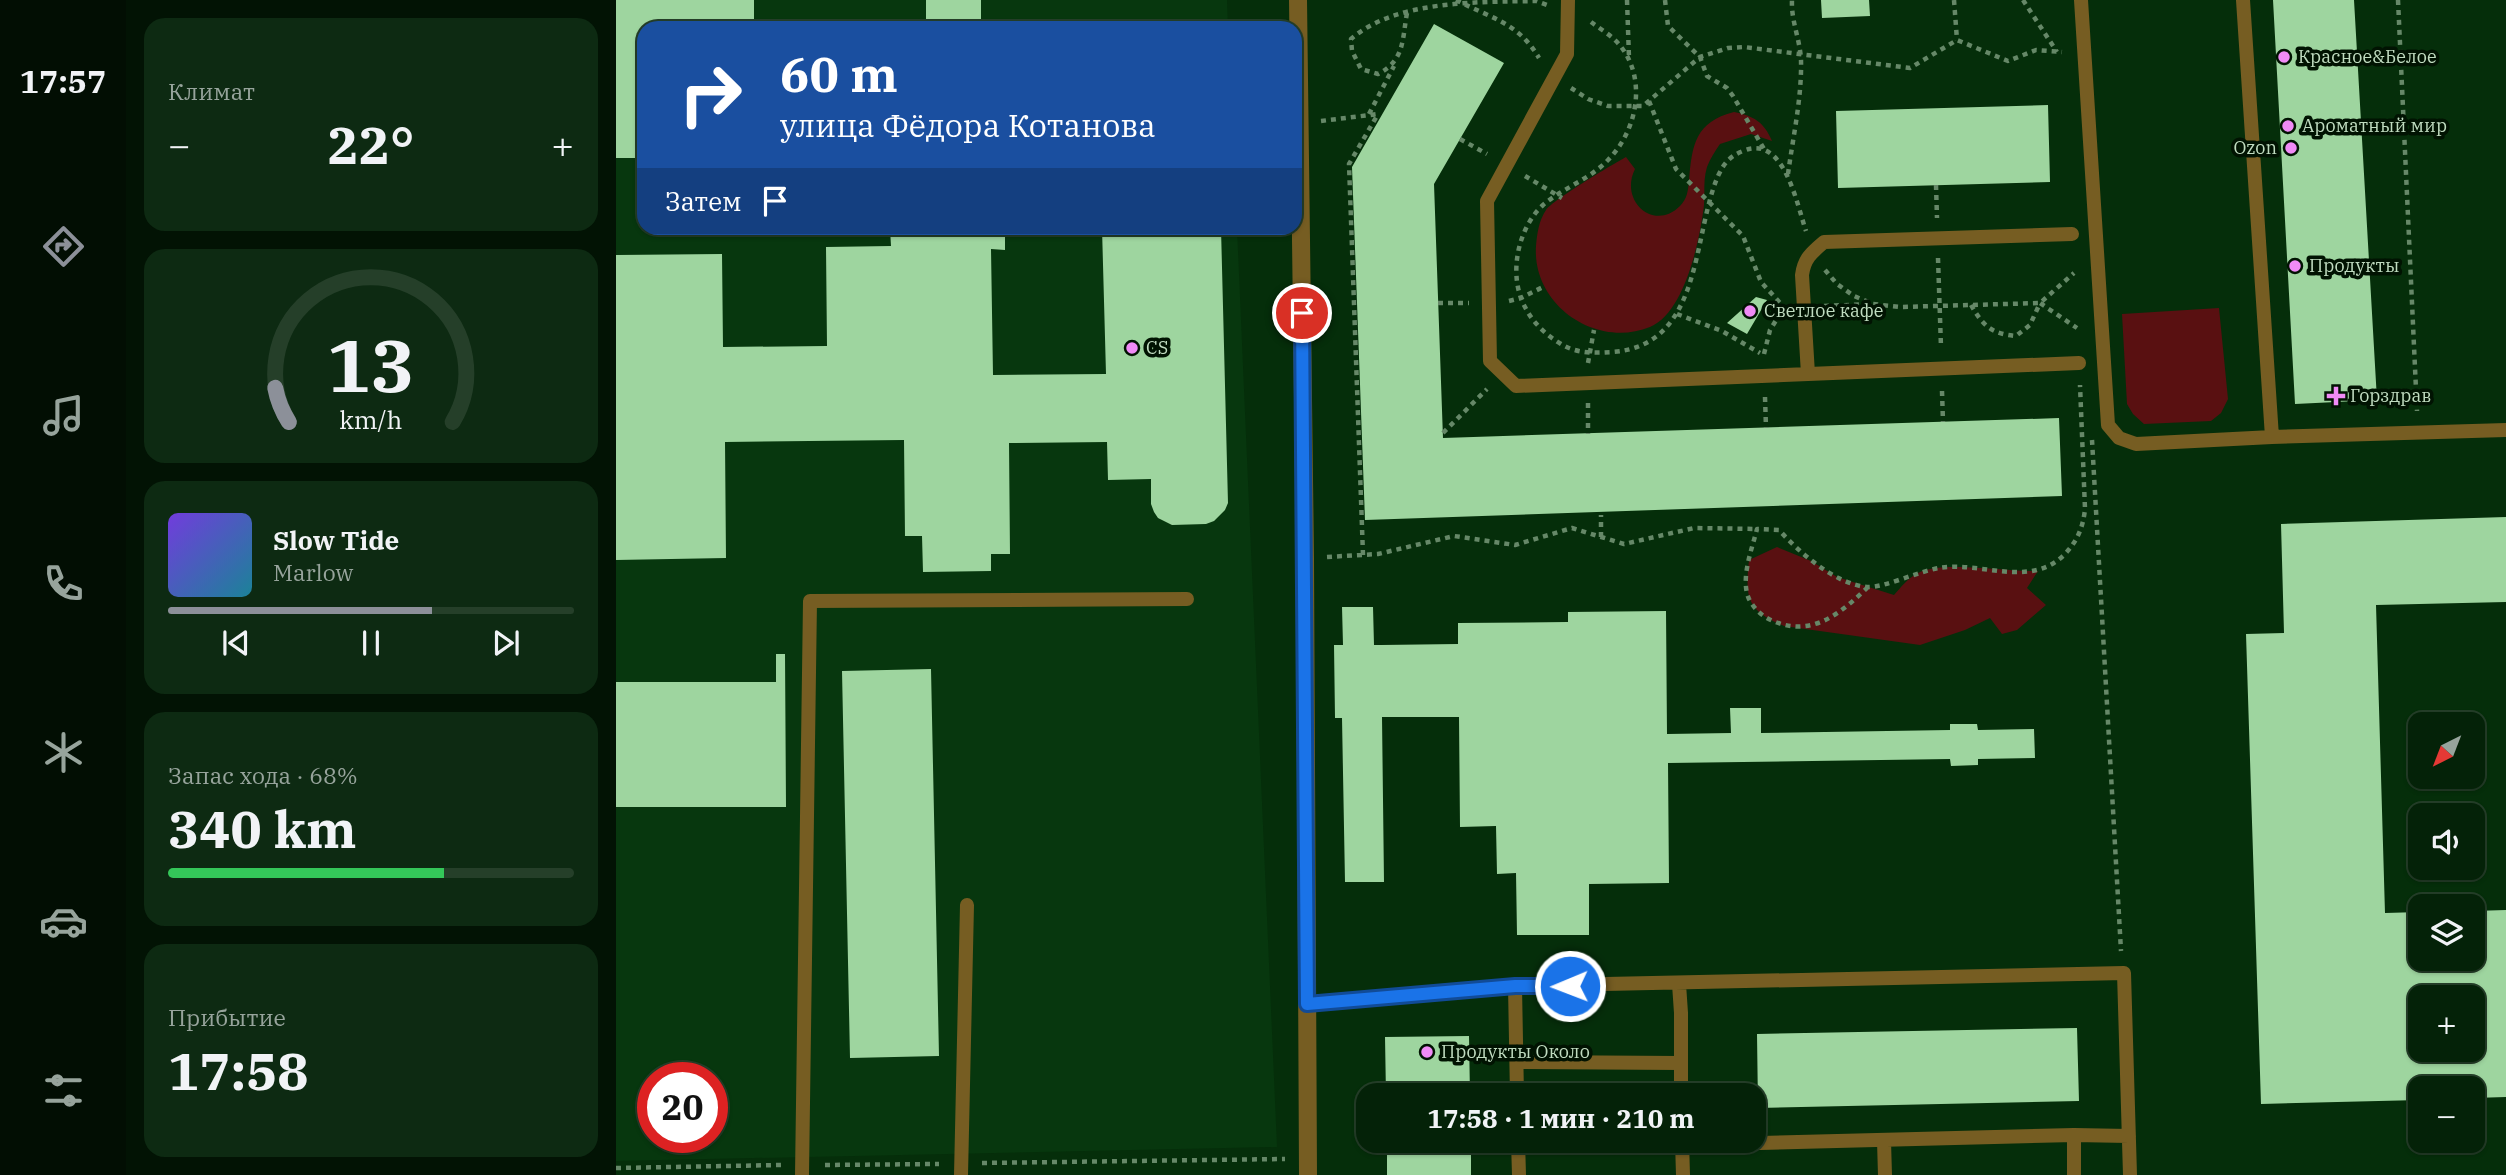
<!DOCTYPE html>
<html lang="ru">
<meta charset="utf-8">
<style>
body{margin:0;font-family:"IBM Plex Serif",serif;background:#0d2a12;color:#f1f3f6;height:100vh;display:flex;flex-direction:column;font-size:26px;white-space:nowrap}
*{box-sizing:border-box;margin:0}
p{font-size:23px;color:#97a49c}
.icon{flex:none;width:38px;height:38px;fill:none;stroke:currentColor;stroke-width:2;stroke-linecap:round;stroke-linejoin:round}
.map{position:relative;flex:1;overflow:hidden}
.side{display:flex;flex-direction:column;gap:18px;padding:18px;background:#021304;width:490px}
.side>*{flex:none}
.banner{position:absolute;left:21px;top:21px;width:665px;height:214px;border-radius:21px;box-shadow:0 2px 5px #0004,0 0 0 2px #253f29;background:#1a4fa0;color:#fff;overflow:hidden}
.needle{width:46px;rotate:222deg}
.controls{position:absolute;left:1792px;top:712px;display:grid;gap:14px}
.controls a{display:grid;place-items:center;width:77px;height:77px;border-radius:14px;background:#042208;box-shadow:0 2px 5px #0004,0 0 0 2px #253f29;font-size:35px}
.speed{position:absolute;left:21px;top:1062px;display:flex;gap:14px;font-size:35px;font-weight:700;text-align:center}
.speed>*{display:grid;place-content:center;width:91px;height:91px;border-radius:50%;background:#042208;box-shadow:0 2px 5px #0004,0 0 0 2px #253f29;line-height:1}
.speed .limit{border:10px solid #d22;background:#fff;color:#111}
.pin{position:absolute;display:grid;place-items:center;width:60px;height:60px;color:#fff;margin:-30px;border:4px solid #fff;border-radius:50%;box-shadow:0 2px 7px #0007}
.me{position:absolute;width:77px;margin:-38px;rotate:269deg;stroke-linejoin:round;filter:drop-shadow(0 0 5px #0008)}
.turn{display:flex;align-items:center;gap:24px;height:147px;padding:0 28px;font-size:32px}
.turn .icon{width:91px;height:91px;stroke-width:2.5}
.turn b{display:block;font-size:49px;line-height:60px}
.then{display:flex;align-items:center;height:66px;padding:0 28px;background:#0003;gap:14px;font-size:26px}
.big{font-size:52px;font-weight:700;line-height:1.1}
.side .tile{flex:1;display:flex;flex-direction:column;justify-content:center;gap:10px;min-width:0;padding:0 24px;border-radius:21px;background:#0d2a12}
.side .dial{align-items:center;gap:0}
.dial svg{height:182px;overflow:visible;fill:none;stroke:#253f29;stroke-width:7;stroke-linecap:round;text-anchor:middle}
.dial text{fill:#f1f3f6;stroke:none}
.song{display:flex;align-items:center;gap:21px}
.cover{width:84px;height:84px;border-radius:10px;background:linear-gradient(135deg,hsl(260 70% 55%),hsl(190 70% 35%))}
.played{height:7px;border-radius:4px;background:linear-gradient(90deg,#8c9099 65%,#253f29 65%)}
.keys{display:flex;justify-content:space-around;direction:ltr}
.heat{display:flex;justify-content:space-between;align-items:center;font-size:38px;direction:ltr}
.charge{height:10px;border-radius:5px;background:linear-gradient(90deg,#34c759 68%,#253f29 0)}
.trip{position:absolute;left:740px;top:1083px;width:410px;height:70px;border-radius:21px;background:#042208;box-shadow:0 2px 5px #0004,0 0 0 2px #253f29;font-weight:700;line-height:70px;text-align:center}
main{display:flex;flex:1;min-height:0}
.tabs{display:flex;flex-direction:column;width:126px;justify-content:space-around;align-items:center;background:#020e03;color:#97a49c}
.tabs .icon{width:49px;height:49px}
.tabs .on{color:#8c9099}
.tabs b{font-size:32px;color:#f1f3f6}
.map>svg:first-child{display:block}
</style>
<main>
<nav class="tabs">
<b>17:57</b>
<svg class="icon on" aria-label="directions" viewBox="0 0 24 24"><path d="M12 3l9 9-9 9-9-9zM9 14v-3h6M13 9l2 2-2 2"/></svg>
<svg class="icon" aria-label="music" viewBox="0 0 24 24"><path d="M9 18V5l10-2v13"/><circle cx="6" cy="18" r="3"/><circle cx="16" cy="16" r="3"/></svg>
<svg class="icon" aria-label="phone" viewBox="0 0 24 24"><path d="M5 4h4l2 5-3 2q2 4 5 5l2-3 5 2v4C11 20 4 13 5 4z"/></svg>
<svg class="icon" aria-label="climate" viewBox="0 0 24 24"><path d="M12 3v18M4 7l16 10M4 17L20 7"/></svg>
<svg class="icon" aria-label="car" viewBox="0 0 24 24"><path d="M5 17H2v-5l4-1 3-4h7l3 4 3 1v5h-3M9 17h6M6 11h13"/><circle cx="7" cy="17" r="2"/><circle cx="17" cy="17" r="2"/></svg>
<svg class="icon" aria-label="filters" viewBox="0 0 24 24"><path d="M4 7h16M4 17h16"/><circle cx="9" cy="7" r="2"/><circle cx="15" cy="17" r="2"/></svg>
</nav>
<section class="side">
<div class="tile"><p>Климат</p>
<div class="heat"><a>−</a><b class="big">22°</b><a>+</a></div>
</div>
<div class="tile dial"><svg viewBox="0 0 100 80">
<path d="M14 69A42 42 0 1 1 86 69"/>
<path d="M14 69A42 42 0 0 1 8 54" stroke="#8c9099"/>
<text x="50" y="56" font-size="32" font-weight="700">13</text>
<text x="50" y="72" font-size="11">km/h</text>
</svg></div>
<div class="tile">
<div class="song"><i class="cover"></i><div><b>Slow Tide</b><p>Marlow</p></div></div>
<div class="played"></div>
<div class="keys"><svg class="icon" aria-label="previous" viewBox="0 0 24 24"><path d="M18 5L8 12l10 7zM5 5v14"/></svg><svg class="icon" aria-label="pause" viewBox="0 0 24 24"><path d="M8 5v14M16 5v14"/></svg><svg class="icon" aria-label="next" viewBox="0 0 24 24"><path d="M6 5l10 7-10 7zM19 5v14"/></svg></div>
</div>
<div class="tile"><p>Запас хода · 68%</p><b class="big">340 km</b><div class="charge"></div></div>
<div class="tile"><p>Прибытие</p><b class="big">17:58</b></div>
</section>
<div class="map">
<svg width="1890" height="1175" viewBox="0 0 1890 1175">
<rect width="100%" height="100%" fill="#052e0a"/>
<path fill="#07370e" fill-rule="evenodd" d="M 0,0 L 611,0 L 612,28 L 28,28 L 28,228 L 621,228 L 661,1147 L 0,1161 ZM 37,1078 L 96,1078 L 96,1138 L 37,1138 Z"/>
<path fill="#591011" d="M 1118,112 C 1138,116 1148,122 1156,141 L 1135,134 L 1104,144 C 1099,151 1094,159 1091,167 C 1087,180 1089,192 1088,205 C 1084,239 1069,313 1034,327 C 980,349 916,305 920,246 C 921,234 923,220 930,210 C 937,200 997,164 1010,157 L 1019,169 C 1003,201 1038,232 1064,206 C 1071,199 1072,191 1073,181 C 1076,145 1079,122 1118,112 Z
M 1603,308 L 1612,399 L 1605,413 L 1595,421 L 1528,424 L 1517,414 L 1511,404 L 1506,314 Z
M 1161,547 L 1195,561 L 1221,577 L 1278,595 C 1285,587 1292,578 1302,573 C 1324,560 1392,572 1422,571 L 1411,588 L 1430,605 L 1401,630 L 1386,634 L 1374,618 L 1349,630 L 1304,645 L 1168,626 C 1131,610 1129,599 1133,560 Z"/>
<path fill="#9ed59f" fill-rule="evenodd" d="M 0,0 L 138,0 L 138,28 L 28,28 L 28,158 L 0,158 Z
M 310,0 L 365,0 L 365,28 L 310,28 Z
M 1205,0 L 1253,0 L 1254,16 L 1206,18 Z
M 1657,0 L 1738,0 L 1761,400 L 1679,404 Z
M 818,24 L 888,63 L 818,184 L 827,438 L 1443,418 L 1446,496 L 749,520 L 736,167 Z
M 1432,105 L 1434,182 L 1222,188 L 1220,111 Z
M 274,228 L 389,228 L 389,250 L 375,249 L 377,375 L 490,374 L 486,228 L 605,228 L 612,503 L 609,510 L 598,521 L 590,524 L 556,525 L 542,518 L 538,512 L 535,504 L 535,479 L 492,480 L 491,442 L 393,443 L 394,554 L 375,554 L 375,571 L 307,572 L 306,536 L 289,536 L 288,440 L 109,442 L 110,558 L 0,560 L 0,255 L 106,254 L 107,347 L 211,346 L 210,247 L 275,246 Z
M 1140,297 L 1151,300 L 1131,334 L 1111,323 Z
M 1890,517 L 1890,602 L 1760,605 L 1769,913 L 1804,912 L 1804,959 L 1857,959 L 1857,911 L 1890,910 L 1890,1097 L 1857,1098 L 1857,1088 L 1804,1088 L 1804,1100 L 1645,1104 L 1630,634 L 1668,633 L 1665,524 ZM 1804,998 L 1857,998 L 1857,1050 L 1804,1050 Z
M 726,607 L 757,607 L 758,645 L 765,645 L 842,644 L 842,623 L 952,622 L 952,612 L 1050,611 L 1051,734 L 1115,733 L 1114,708 L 1145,708 L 1145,733 L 1334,730 L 1334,724 L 1361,724 L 1362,730 L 1418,729 L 1419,758 L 1362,759 L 1362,765 L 1335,766 L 1334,759 L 1052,763 L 1053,883 L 973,884 L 973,935 L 901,935 L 900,873 L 881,874 L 880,826 L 844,827 L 843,717 L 766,717 L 768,882 L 729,882 L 726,718 L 719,718 L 718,645 L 727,645 Z
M 160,654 L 169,654 L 170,807 L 0,807 L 0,682 L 160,682 Z
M 315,669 L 323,1056 L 234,1058 L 226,671 Z
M 1461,1028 L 1463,1101 L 1142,1108 L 1141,1034 Z
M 853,1036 L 854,1096 L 770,1096 L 769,1037 Z
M 771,1141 L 855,1141 L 855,1175 L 771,1175 Z"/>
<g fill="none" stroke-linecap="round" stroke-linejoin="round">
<path stroke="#668868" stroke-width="4.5" stroke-dasharray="5 5" stroke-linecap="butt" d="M 840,0 C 874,18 902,22 923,58
M 1011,0 L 1013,58
M 1049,0 L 1052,26 L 1084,57 L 1091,76 L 1111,88 L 1117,96 L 1148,149
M 1338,0 L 1341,40
M 1407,0 L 1441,52
M 1782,0 L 1801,411
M 791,13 C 786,40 789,60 762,74 L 745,69 L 736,51 L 735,39 C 779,0 863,2 920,1 L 931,5
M 975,22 C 983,28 993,34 1000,41 C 1032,74 1023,129 992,160 C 974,179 947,188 927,205 C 901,229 892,276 909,307 C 917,323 930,335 945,344 C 961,354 979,353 996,352 C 1087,346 1076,236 1102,176 C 1108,163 1114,156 1127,151 C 1168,133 1181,205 1190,231
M 955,88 L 972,99 L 992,106 L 1027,106 L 1084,57 L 1112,48 L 1128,47 L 1294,68 L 1341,40 L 1392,61 L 1420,50 L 1446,52
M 1033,101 L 1060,169 L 1127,236 L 1145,282 L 1165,304
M 753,114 L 778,66
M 705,121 L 762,114
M 844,139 L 871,154
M 1172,174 C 1177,137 1186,97 1185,60 C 1184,39 1175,21 1176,0
M 909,176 L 946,198
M 1320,185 L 1321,218
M 1322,258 L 1325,347
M 1209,270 L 1221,284 L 1238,296 L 1257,304 L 1284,307 L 1424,303 L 1458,273
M 893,301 L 905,298 L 929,286
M 822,303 L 853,303
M 1355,305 C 1367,326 1376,334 1400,336 L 1414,325 L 1424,303 L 1461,328
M 1208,306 L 1255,304
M 1061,314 L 1106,331 L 1144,353
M 1148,354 L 1154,330 L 1166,311
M 972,363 L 978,330
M 1326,391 L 1327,422
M 1149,397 L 1150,428
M 972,403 L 972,434
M 827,433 L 871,389
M 1476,440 L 1505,951
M 985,537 L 985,515
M 747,555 L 733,164 L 762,114
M 711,557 L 762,554 L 838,536 L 899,545 L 956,528 L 1008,544 L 1078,528 L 1141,529
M 1252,587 C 1225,613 1196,638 1157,621 C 1147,617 1138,609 1133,599 C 1124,579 1136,549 1141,529 L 1163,530 C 1184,553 1219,584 1251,587 C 1268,588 1303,571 1323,568 C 1364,561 1413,588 1447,556 C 1461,542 1467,528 1469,509 L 1464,385
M 366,1163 L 669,1159
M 209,1165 L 323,1164
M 0,1168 L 165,1165"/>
<path stroke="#765d22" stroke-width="14" d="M 952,0 L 951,54 L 871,201 L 874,361 L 900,386 L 1463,363
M 1465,0 L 1492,425 L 1503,438 L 1520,444 L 1656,437
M 1627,0 L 1656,437 L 1890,430
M 1192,374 L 1186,275 C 1188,259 1195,253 1208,242 L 1456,234
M 1063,984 L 1065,1013 L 1065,1096
M 899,986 L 901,1096
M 691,1004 L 899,986 L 1508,973 L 1514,1175
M 901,1062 L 1064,1063
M 1458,1135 L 1513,1136
M 902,1141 L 903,1175
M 1066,1141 L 1067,1175
M 1268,1141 L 1269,1175
M 1066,1145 L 1458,1135 L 1458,1175
M 186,1175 L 194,601 L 571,599
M 345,1175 L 351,905"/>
<path stroke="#765d22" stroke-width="18" d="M 682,0 L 689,558 L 692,1175"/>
</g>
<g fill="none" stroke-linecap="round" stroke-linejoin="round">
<defs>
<path id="route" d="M 686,313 L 691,1004 L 899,986 L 954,986"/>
</defs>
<use href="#route" stroke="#114b97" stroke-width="18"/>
<use href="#route" stroke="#1a73e8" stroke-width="12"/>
</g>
<g fill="#f08bf6" stroke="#011302" stroke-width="2.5">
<circle cx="1668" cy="57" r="7"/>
<circle cx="1672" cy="126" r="7"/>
<circle cx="1675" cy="148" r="7"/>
<circle cx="1679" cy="266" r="7"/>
<circle cx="1134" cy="311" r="7"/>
<circle cx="516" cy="348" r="7"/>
<path d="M1716.5 385.5h7v7h7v7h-7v7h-7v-7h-7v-7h7z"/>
<circle cx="811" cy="1052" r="7"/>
</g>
<g text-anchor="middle" stroke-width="7" stroke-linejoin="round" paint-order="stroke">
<g font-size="18" fill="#c0dcc0" stroke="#011302" text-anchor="start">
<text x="1682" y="63">Красное&amp;Белое</text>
<text x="1686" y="132">Ароматный мир</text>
<text x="1661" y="154" text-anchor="end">Ozon</text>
<text x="1693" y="272">Продукты</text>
<text x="1148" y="317">Светлое кафе</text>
<text x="530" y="354">CS</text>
<text x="1734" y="402">Горздрав</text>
<text x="825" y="1058">Продукты Около</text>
</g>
</g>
</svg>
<div class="controls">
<a><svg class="needle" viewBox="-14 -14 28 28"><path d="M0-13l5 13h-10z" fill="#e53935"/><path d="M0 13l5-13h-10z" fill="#97a49c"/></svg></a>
<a><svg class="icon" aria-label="sound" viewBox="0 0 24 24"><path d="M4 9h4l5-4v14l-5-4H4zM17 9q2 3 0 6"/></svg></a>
<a><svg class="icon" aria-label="layers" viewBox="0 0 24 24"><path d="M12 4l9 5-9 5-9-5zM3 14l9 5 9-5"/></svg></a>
<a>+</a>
<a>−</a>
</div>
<div class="speed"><div class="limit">20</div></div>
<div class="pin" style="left:686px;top:313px;background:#d93025"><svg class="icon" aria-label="arrive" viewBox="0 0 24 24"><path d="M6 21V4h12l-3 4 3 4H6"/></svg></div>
<svg class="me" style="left:954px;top:986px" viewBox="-20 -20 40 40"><circle r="17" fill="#1a73e8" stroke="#fff" stroke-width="3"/><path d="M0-11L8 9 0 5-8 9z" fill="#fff"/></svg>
<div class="trip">17:58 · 1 мин · 210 m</div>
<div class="banner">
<div class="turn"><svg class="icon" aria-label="right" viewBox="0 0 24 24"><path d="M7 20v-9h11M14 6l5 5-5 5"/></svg><div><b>60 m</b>улица Фёдора Котанова</div></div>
<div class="then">Затем<svg class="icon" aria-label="arrive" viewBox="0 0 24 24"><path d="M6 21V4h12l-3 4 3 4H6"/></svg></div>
</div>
</div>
</main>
